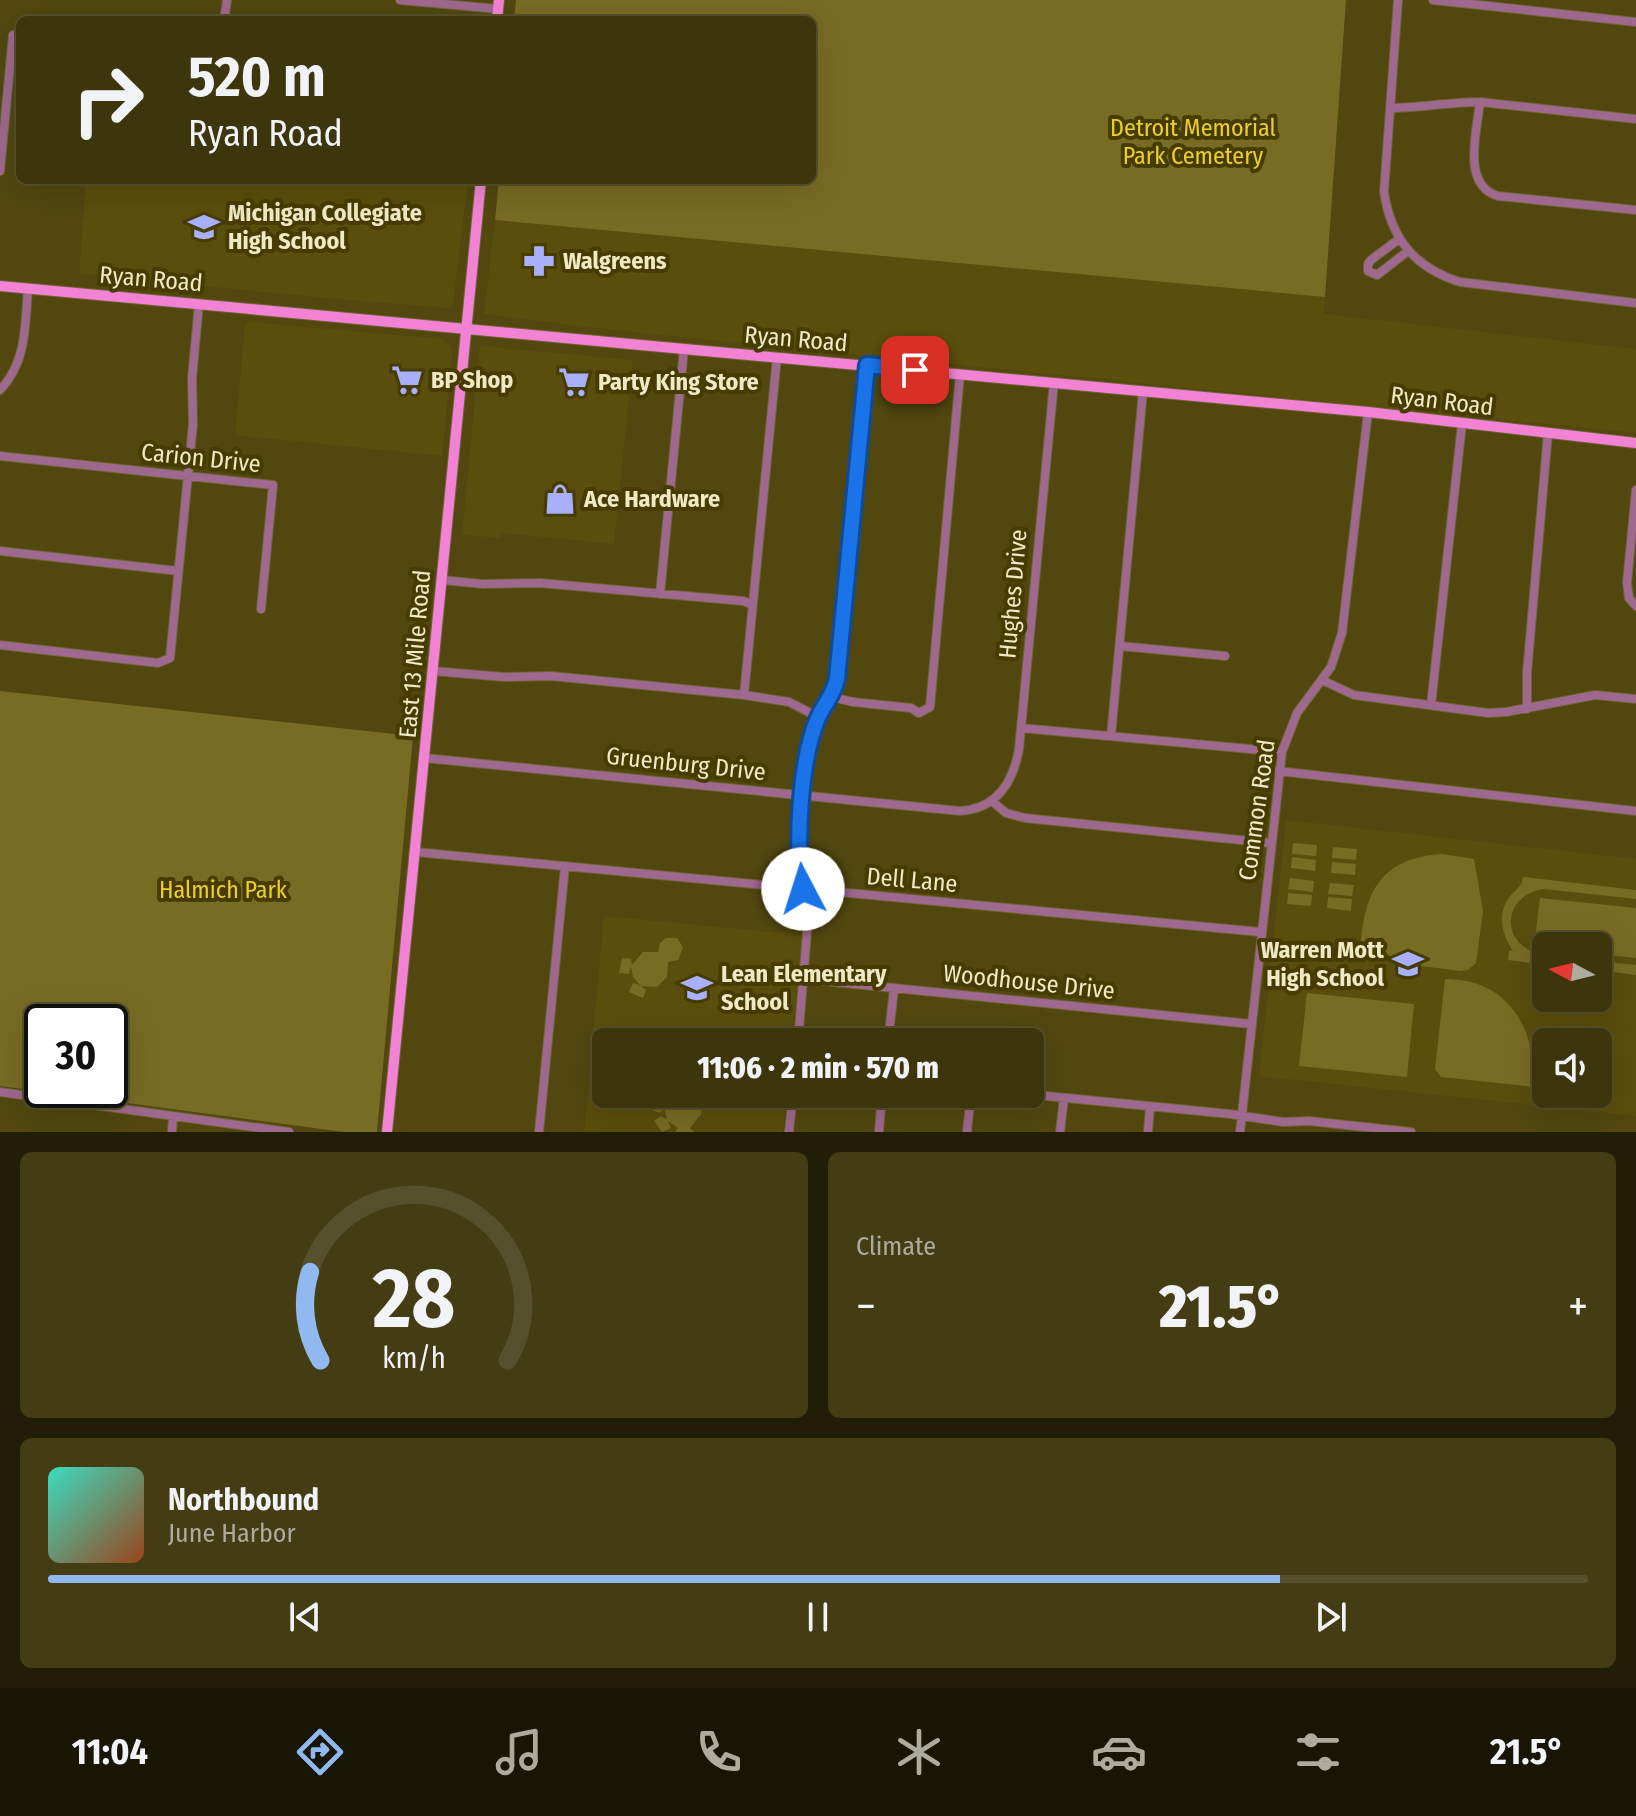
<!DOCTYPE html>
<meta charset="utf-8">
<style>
body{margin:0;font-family:"Fira Sans Condensed",sans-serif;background:#443d14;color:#f1f3f6;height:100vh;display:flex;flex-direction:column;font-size:30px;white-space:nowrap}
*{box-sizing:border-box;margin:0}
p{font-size:26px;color:#adab9d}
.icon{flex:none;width:44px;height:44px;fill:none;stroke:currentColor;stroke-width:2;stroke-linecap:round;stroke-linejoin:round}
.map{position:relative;height:1132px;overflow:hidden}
.side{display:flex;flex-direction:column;gap:20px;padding:20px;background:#221d06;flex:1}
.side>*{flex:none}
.top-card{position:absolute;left:16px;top:16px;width:800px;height:168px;border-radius:12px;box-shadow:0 8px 32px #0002,0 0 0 2px #56502c;background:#3d350b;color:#f1f3f6;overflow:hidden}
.needle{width:52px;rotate:277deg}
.buttons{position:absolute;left:1532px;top:932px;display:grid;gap:16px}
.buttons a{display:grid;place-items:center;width:80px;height:80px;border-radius:12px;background:#3d350b;box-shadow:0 8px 32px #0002,0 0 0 2px #56502c;font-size:40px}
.speed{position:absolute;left:24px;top:1004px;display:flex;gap:16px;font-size:40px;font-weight:700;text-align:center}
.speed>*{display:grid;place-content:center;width:104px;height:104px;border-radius:50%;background:#3d350b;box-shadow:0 8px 32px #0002,0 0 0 2px #56502c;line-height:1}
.speed .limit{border:4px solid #111;border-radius:12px;background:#fff;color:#111}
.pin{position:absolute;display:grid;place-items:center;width:68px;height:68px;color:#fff;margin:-34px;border-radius:16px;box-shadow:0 4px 12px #0006}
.me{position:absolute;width:88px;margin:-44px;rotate:355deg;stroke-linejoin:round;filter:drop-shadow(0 0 6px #0008)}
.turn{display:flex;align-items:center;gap:28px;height:168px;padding:0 40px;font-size:36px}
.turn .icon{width:104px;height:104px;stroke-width:2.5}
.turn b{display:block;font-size:56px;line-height:68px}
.big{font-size:60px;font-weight:800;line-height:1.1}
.side .card{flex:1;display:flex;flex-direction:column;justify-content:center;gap:12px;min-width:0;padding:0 28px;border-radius:12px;background:#443d14}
.side .dial{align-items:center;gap:0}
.dial svg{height:208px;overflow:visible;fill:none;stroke:#56502c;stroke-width:7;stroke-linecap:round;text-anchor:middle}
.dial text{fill:#f1f3f6;stroke:none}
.song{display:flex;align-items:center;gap:24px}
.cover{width:96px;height:96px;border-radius:12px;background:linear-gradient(135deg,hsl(170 70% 55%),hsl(20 70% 35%))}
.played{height:8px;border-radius:4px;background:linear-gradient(90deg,#90b9f0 80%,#56502c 80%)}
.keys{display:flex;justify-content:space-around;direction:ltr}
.heat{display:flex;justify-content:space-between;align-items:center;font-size:44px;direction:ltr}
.side .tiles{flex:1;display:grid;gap:20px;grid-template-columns:1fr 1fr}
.card:last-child{grid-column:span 2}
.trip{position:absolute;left:592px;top:1028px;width:452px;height:80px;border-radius:12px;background:#3d350b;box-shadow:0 8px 32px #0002,0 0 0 2px #56502c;font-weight:800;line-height:80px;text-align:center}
.menu{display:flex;height:128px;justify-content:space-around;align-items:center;background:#181504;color:#adab9d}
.menu .icon{width:56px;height:56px}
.menu .current{color:#90b9f0}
.menu b{font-size:36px;color:#f1f3f6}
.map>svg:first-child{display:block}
</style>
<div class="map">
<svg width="1636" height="1132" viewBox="0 0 1636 1132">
<rect width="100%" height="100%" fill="#51470f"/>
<path fill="#5a4e0c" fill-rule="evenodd" d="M 86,180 L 468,180 L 453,304 L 446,308 L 348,300 L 79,274 Z
M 495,220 L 1325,297 L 1324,314 L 1636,349 L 1636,433 L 603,329 L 484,314 Z
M 252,322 L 442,339 L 451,346 L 452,353 L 442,456 L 235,435 L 245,324 Z
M 480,346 L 633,360 L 614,544 L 501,533 L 500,538 L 462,535 Z
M 1286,820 L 1636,859 L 1636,1116 L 1259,1076 ZM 1546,946 L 1598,946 L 1598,998 L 1546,998 ZM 1546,1042 L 1598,1042 L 1598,1094 L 1546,1094 Z
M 604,916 L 802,935 L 792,1042 L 606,1042 L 606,1094 L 787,1094 L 783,1132 L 584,1132 Z"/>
<path fill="#786b24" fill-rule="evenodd" d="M 516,0 L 1346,0 L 1325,297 L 495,220 L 499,180 L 812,180 L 812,20 L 514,20 Z
M 0,691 L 413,736 L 377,1132 L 344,1132 L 0,1086 ZM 42,1022 L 110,1022 L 110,1090 L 42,1090 Z
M 1293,843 L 1317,845 L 1316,856 L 1292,854 Z
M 1333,847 L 1357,849 L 1356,860 L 1332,858 Z
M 1442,854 L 1474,859 L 1483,911 L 1476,963 L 1468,970 L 1461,971 L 1413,965 L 1361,944 C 1365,890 1382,858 1442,854 Z
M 1292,857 L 1316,860 L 1315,871 L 1291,868 Z
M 1332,862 L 1356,864 L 1355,875 L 1331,873 Z
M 1523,877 L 1636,890 L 1636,899 L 1544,889 C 1499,895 1500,950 1546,955 L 1546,965 L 1508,960 L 1509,951 L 1513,951 C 1501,933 1496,912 1512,894 C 1518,887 1522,886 1523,877 Z
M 1290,878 L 1314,881 L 1313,892 L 1288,889 Z
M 1330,883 L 1354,885 L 1352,896 L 1328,894 Z
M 1288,893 L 1312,895 L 1311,906 L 1287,904 Z
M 1328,897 L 1352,899 L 1351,911 L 1327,908 Z
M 1540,898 L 1636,908 L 1636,958 L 1598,954 L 1598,946 L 1534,947 Z
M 666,938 L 677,938 L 683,947 L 678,960 L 668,962 L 667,977 L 657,987 L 641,986 L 646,990 L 643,998 L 629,992 L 633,983 L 640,985 L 633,977 L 631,967 L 629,974 L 619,973 L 622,958 L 631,959 L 632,965 L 643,952 L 658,952 L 660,943 Z
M 1598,961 L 1636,965 L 1636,975 L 1598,970 Z
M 1445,979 C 1510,979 1535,1029 1535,1087 L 1441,1077 L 1435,1069 Z
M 1307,993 L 1414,1004 L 1407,1077 L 1299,1066 Z
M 673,1094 L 692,1094 L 701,1106 L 701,1114 L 690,1128 L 694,1132 L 675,1132 L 678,1128 L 668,1121 L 671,1128 L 662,1132 L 654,1121 L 661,1116 L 667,1120 L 664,1106 L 660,1113 L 652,1110 L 655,1096 L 665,1098 L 664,1105 Z"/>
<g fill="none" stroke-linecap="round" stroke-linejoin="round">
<defs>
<path id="minor" d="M 400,0 L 498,9
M 1398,0 L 1384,192 C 1391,239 1415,268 1460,282 L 1636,303
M 1433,0 L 1636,22
M 224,20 L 227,0
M 1480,102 C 1477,131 1461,185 1498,196 L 1636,210
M 1390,108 C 1420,108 1449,102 1480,102 L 1636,119
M 0,171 L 13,35
M 1399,239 L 1371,260 L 1368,264 L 1368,271 L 1377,275 L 1408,251
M 0,390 C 27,362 25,325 28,288
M 0,456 L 273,485 L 261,609
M 1636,490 L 1627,583 L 1629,598 L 1636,606
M 0,551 L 178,571
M 442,580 L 483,584 L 540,583 L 743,601 L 751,604
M 660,594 L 684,349
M 0,645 L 158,663 L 170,658 L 193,424 L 192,378 L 199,304
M 1120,646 L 1225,656
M 433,671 L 504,677 L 551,676 L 744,695 L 789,702 L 818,717
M 1322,680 L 1354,695 L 1488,713 L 1506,712 L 1595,695 L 1636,699
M 744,695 L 777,357
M 832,697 L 853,702 L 911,708 L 919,713 L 930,707 L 960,374
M 1431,705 L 1462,424
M 1527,709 L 1527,673 L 1548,433
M 1021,728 L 1282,752
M 1111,736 L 1143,391
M 425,758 L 960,811 C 996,809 1013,783 1019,749 L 1054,382
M 1278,771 L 1636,811
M 992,801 L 1006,813 L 1025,818 L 1270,843
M 416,852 L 1260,932
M 804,979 L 1251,1024
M 798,1042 L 808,920 L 798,864 L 803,795 L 807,764 L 818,717 L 832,697 L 837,679 L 867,365
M 888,1042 L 894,989
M 0,1092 L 289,1132
M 1026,1094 L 1230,1114 L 1283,1122 L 1309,1121 L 1411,1132
M 172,1132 L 173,1117
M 539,1132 L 565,866
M 789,1132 L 793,1094
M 879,1132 L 882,1094
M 967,1132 L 971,1094
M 1060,1132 L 1064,1098
M 1148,1132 L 1150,1106
M 1240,1132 L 1282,752 L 1297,713 L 1331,667 L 1342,633 L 1368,412"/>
<path id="major" d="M 497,20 L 499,0
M 0,286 L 1368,412 L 1636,443
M 387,1132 L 481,180"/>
</defs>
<use href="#minor" stroke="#6d6430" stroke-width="10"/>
<use href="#major" stroke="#6d6430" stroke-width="12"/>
<use href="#minor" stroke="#9f688e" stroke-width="8"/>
<use href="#major" stroke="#f283d4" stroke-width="10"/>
</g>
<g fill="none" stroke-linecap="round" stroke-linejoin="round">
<defs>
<path id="route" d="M 803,889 C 795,846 800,759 818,718 C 825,702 832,698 837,679 L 867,365 L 915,370"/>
</defs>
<use href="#route" stroke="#114b97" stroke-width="20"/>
<use href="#route" stroke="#1a73e8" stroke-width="14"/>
</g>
<defs>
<symbol id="school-bare" viewBox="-9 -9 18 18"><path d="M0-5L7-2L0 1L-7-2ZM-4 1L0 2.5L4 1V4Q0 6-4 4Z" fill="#a8b0fc" stroke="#463c00" stroke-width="2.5" paint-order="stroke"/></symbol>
<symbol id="pharmacy-bare" viewBox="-9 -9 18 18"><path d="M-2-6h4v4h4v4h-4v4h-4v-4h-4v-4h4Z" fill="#a8b0fc" stroke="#463c00" stroke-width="2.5" paint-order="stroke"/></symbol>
<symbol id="supermarket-bare" viewBox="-9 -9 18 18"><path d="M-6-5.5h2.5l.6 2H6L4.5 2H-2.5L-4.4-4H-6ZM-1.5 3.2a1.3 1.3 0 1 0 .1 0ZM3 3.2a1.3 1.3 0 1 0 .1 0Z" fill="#a8b0fc" stroke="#463c00" stroke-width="2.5" paint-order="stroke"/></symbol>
<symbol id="shop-bare" viewBox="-9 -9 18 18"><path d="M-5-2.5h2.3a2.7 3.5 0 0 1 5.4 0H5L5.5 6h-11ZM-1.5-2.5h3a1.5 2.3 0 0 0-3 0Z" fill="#a8b0fc" stroke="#463c00" stroke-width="2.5" paint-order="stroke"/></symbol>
</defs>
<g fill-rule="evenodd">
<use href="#school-bare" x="182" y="205" width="44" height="44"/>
<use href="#pharmacy-bare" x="517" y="239" width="44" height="44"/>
<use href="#supermarket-bare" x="385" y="358" width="44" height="44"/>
<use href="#supermarket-bare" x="552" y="360" width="44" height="44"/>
<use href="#shop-bare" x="538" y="477" width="44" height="44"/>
<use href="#school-bare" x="1386" y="942" width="44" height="44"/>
<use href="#school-bare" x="675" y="966" width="44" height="44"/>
</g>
<g text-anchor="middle" stroke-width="8" stroke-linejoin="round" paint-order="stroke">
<g font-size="24" fill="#ebcf2f" stroke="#463c00">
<text x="1193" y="136">Detroit Memorial<tspan x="1193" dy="28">Park Cemetery</tspan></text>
<text x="223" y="898">Halmich Park</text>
</g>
<g font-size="24" font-weight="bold" fill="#efe9c6" stroke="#463c00" text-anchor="start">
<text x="228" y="221">Michigan Collegiate<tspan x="228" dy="28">High School</tspan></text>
<text x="563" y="269">Walgreens</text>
<text x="431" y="388">BP Shop</text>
<text x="598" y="390">Party King Store</text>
<text x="584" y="507">Ace Hardware</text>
<text x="1384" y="958" text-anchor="end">Warren Mott<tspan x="1384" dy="28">High School</tspan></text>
<text x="721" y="982">Lean Elementary<tspan x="721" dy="28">School</tspan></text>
</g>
<g font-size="24" fill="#efe9c6" stroke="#463c00">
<text transform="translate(151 279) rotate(5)" y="8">Ryan Road</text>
<text transform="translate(796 339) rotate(5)" y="8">Ryan Road</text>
<text transform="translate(1442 401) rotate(7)" y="8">Ryan Road</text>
<text transform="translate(201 458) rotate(6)" y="8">Carion Drive</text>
<text transform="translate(1013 594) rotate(-85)" y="8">Hughes Drive</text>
<text transform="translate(415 654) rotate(-85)" y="8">East 13 Mile Road</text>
<text transform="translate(686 764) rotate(6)" y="8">Gruenburg Drive</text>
<text transform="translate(1257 810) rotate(-82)" y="8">Common Road</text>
<text transform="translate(912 880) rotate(5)" y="8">Dell Lane</text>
<text transform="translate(1029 982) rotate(6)" y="8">Woodhouse Drive</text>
</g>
</g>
</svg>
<div class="buttons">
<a><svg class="needle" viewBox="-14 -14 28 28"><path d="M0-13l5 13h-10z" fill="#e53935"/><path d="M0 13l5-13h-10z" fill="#adab9d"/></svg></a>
<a><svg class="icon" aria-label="sound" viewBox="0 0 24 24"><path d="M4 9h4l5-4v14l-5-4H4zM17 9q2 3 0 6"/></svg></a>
</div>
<div class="speed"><div class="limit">30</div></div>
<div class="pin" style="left:915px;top:370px;background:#d93025"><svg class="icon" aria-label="arrive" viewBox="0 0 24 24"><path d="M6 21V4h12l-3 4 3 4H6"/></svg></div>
<svg class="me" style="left:803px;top:889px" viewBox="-20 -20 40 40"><circle r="19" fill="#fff"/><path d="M0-13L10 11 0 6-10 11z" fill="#1a73e8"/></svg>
<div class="trip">11:06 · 2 min · 570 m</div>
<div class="top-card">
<div class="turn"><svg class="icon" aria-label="right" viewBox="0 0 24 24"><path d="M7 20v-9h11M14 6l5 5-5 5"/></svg><div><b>520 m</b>Ryan Road</div></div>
</div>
</div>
<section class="side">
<div class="tiles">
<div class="card dial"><svg viewBox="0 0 100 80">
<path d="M14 69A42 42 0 1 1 86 69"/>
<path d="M14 69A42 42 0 0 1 10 35" stroke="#90b9f0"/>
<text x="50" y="56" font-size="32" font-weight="700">28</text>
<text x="50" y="72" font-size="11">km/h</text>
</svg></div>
<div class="card"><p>Climate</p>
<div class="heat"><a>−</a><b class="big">21.5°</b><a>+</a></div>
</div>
<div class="card">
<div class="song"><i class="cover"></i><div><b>Northbound</b><p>June Harbor</p></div></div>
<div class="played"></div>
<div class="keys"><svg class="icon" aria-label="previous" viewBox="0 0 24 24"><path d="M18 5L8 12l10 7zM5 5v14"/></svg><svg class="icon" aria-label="pause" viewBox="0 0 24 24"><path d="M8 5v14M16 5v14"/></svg><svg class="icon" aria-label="next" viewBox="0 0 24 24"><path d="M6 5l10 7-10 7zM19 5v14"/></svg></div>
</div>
</div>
</section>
<nav class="menu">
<b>11:04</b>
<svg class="icon current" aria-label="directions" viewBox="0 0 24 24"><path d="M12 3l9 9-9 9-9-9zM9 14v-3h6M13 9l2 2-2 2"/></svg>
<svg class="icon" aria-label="music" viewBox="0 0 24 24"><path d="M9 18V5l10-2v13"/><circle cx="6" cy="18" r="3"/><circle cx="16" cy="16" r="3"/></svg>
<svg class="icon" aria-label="phone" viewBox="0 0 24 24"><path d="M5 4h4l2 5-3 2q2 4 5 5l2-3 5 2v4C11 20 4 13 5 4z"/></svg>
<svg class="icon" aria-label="climate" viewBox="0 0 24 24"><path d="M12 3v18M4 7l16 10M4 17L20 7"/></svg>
<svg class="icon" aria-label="car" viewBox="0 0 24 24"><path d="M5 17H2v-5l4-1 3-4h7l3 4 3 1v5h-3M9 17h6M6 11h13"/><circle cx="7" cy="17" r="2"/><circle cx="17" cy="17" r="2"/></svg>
<svg class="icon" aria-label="filters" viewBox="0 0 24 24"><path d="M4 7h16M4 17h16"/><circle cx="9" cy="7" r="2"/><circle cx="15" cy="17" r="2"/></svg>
<b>21.5°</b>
</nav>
